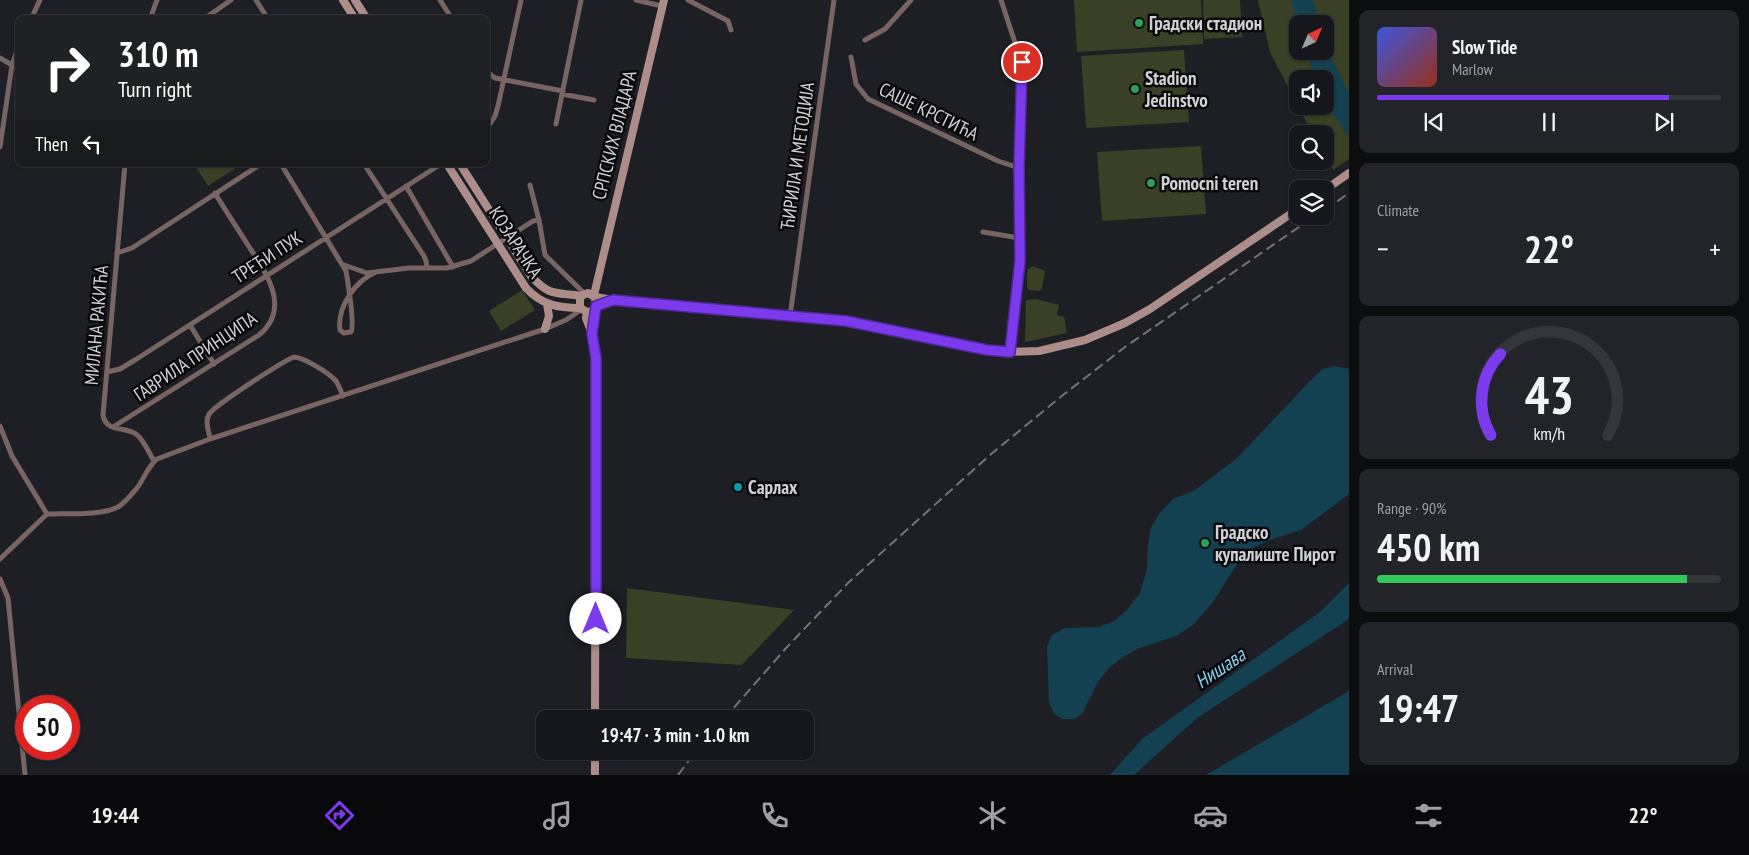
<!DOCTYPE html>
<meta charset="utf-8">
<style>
body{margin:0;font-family:"PT Sans Narrow",sans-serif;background:#232429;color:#f1f3f6;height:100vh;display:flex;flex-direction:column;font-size:19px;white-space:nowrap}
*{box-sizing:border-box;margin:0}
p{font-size:16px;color:#9e9fa3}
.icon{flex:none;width:28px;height:28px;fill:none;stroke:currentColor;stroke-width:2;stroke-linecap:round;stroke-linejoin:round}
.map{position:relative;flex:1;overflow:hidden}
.drawer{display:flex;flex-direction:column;gap:10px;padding:10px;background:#0c0d0f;width:400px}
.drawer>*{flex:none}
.guide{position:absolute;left:15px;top:15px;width:475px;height:152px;border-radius:10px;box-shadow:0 1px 4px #0004,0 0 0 1px #35363b;background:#202124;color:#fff;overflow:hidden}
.needle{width:32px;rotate:44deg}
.fabs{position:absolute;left:1289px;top:15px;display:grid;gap:10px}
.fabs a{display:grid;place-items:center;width:45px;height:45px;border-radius:10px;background:#16171c;box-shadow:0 1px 4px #0004,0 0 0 1px #35363b;font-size:25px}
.speed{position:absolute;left:15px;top:695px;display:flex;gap:10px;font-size:25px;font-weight:700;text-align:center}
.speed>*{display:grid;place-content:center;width:65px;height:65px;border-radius:50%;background:#16171c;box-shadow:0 1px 4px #0004,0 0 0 1px #35363b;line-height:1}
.speed .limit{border:8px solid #d22;background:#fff;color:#111}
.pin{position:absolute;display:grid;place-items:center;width:42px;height:42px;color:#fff;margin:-21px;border:2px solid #fff;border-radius:50%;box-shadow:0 1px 5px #0007}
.me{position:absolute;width:55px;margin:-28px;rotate:0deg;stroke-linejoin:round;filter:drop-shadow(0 0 4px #0008)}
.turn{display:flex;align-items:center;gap:18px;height:105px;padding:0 20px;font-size:22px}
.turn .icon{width:65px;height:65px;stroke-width:2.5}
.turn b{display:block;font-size:35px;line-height:42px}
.then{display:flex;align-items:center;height:48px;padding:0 20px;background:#0003;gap:10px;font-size:19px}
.big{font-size:38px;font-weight:700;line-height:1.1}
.drawer .tile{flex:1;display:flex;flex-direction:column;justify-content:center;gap:8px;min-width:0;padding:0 18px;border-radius:10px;background:#232429}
.drawer .dial{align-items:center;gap:0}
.dial svg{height:130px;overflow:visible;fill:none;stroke:#35363b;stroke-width:7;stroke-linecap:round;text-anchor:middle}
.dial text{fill:#f1f3f6;stroke:none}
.song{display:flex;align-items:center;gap:15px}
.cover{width:60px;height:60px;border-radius:8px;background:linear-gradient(135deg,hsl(230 70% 55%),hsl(10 70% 35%))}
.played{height:5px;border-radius:2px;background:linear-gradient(90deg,#7c3aed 85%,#35363b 85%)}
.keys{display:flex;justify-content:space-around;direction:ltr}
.heat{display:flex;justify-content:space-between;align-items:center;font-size:28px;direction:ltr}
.charge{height:8px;border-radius:4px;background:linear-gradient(90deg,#34c759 90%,#35363b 0)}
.trip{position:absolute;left:536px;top:710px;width:278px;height:50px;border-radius:10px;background:#16171c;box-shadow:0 1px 4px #0004,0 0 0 1px #35363b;font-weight:700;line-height:50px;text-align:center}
.dock{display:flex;height:80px;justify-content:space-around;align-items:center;background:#09090b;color:#9e9fa3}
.dock .icon{width:35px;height:35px}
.dock .selected{color:#7c3aed}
.dock b{font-size:22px;color:#f1f3f6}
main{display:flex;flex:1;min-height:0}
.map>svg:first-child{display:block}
</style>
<main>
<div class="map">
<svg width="1349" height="775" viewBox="0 0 1349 775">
<rect width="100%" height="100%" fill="#1e1f25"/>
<path fill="#3a4025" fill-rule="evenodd" d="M 1074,0 L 1201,0 L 1203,44 L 1077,52 Z
M 1203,0 L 1240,0 L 1242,37 L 1204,39 Z
M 1258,0 L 1349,0 L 1349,159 L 1333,170 L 1325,156 L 1325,134 L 1313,134 L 1298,106 L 1325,106 L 1325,79 L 1298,79 L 1298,106 L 1270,52 ZM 1298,24 L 1325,24 L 1325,51 L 1298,51 Z
M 1184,50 L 1189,122 L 1086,128 L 1081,56 Z
M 1201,146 L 1206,214 L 1102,221 L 1097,152 Z
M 202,164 L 242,164 L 208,186 L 196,167 Z
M 1033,266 L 1045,271 L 1042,289 L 1039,291 L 1029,290 L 1027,287 L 1027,270 Z
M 522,290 L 535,310 L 501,331 L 489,311 Z
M 1036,299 L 1059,305 L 1057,315 L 1064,317 L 1067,333 L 1025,342 L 1026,300 Z
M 627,588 L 794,610 L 742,665 L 626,658 Z"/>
<path fill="#134152" d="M 1291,0 L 1313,0 L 1320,24 L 1297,24 Z
M 1325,42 L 1328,52 L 1349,93 L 1349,137 L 1335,117 L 1325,95 L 1325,79 L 1317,79 L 1305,51 L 1325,51 Z
M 1335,366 L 1349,369 L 1349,494 L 1301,530 L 1267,541 L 1253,548 L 1239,561 L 1213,602 L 1193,625 L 1176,636 L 1137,649 L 1123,657 L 1109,668 L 1098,682 L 1082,714 L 1074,719 L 1063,719 L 1054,714 L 1049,702 L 1047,647 L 1052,635 L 1065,628 L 1099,627 L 1114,621 L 1127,610 L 1140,593 L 1147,568 L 1148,545 L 1151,528 L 1159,514 L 1173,499 L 1195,490 L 1236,459 L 1313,378 L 1323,369 Z
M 1349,583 L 1349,619 L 1197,718 L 1134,775 L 1110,775 L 1142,739 L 1320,612 Z
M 1349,691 L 1349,775 L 1206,775 Z"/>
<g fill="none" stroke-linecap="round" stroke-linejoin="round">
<path stroke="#786563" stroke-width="5" d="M 256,0 L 268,19
M 440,0 L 452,19
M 636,0 L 662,6
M 688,0 L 728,21 L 731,30
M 1001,0 L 1023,67 L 1019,168 L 1020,261 L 1010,352
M 31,19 L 40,0
M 150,19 L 157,0
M 204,19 L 231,0
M 865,40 L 885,29 L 911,0
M 851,57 L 856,84 L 868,99 L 998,161 L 1019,168
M 0,58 L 12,65
M 486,71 L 495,78 L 563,91
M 562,94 L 594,100
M 556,124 L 581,0
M 486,130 L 495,116 L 498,106 L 521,0
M 0,147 L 12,65 L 19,45
M 125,164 L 103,415 C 106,433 125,426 136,434 C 144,440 149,453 154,461
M 281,164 L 346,271 C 348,283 355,324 351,332 L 344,333 L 340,330 C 337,307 355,281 376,272
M 364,164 L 424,256 L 426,261 L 427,268
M 530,185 L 539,220 L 545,255 L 585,294
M 406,186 L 453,267
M 983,232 L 1020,238
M 117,253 L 132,248 L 261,164
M 344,265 L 367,273 L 409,268 L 447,268 L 471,261 L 533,221 L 539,220
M 790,316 L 834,0
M 190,325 L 214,364
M 107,372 L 120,369 L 135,360 L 441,164
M 0,426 L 12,456 L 47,514
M 113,427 L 259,335 C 293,307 264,270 246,242 C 236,226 225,210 215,193
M 210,439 C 209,431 204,420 210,413 C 217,404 283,361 294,357 C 305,358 329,373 336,381 C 339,386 341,391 343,396
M 0,559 L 47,514 C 67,513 100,516 118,507 C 125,503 132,494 137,488 C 144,479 148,466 157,459 L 210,439 L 545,329 L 566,320 L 582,309
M 0,579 L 8,598 L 25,775"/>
<path stroke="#ac8d89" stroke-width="8" d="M 343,0 L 355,19
M 355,0 L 367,19
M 447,164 L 526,288 C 542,305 558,308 580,308
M 460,164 L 531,276 C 550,297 556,292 581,296
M 1325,190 L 1349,173
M 594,295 L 664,0
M 595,297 L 596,306 L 592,311 L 587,312 L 580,308 L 580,298 L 583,295 L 588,293 L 595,297 L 613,300 L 846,321 L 987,350 L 1004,352 L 1039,351 L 1085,340 L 1125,323 L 1150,309 L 1298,209
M 595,309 L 592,334 L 596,358 L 595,719
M 587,312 L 586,318 L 592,334
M 545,329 L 549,316 L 547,304
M 595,775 L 595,751"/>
<path stroke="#737479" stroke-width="2" stroke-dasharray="10 5" stroke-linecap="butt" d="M 1325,210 L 1349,193
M 724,719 L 787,647 L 849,582 L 990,455 L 1063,395 L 1125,347 L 1315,216
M 678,775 L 696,751"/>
</g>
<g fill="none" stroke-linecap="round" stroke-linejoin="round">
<defs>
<path id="route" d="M 596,619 L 596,358 L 592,334 L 596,306 L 613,300 L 846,321 L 987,350 L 1010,352 L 1020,261 L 1019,168 L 1022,62"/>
</defs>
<use href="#route" stroke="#51269a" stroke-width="12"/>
<use href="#route" stroke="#7c3aed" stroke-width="9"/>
</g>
<g fill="#2e9e5b" stroke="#09090c" stroke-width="2">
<circle cx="1139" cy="23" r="5"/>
<circle cx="1135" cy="89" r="5"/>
<circle cx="1151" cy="183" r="5"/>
<circle cx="1205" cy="543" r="5"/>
</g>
<circle fill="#0f9aa8" stroke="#09090c" stroke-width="2" cx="738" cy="487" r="5"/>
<g text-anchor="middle" stroke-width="5" stroke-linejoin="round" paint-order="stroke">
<g font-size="19" font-weight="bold" fill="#d0d1d5" stroke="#09090c" text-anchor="start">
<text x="1149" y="30">Градски стадион</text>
<text x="1145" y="85">Stadion<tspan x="1145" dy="22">Jedinstvo</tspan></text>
<text x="1161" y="190">Pomocni teren</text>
<text x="748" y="494">Сарлах</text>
<text x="1215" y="539">Градско<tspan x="1215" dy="22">купалиште Пирот</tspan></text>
</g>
<g font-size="19" fill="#d0d1d5" stroke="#09090c">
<text transform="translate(929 111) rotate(26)" y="7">САШЕ КРСТИЋА</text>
<text transform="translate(614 135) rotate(-76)" y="7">СРПСКИХ ВЛАДАРА</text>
<text transform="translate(797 156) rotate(-82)" y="7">ЋИРИЛА И МЕТОДИЈА</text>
<text transform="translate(516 242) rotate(57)" y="7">КОЗАРАЧКА</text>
<text transform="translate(267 257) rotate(-33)" y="7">ТРЕЋИ ПУК</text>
<text transform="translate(96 325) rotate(-85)" y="7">МИЛАНА РАКИЋА</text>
<text transform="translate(195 356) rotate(-34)" y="7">ГАВРИЛА ПРИНЦИПА</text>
</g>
<g font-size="20" font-style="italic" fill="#85cfef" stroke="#09090c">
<text transform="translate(1220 668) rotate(-34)" y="7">Нишава</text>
</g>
</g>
</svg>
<div class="fabs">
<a><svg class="needle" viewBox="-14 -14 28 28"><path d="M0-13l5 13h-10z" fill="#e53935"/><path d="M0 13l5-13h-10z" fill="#9e9fa3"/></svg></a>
<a><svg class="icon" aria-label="sound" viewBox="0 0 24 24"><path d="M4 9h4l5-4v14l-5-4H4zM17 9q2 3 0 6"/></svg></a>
<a><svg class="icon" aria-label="search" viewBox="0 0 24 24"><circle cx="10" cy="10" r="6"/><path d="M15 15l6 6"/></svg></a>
<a><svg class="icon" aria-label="layers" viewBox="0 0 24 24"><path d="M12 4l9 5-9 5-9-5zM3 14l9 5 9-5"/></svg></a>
</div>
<div class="speed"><div class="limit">50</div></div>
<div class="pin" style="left:1022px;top:62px;background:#d93025"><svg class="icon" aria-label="arrive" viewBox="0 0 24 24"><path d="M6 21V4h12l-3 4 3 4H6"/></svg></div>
<svg class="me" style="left:596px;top:619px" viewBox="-20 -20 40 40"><circle r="19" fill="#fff"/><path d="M0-13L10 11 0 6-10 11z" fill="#7c3aed"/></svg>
<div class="trip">19:47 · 3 min · 1.0 km</div>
<div class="guide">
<div class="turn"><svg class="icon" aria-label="right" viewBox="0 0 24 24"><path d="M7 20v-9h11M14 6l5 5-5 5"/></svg><div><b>310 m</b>Turn right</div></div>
<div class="then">Then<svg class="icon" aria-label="left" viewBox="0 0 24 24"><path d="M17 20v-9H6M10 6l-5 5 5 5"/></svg></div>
</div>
</div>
<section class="drawer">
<div class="tile">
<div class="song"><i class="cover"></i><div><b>Slow Tide</b><p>Marlow</p></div></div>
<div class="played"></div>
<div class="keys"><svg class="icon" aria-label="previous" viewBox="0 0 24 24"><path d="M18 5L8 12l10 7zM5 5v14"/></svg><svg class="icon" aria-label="pause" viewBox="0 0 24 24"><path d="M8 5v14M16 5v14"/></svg><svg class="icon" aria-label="next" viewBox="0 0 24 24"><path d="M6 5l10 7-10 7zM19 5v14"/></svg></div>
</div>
<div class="tile"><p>Climate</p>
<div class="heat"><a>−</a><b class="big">22°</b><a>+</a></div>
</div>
<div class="tile dial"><svg viewBox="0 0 100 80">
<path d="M14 69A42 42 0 1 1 86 69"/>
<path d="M14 69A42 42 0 0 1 20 19" stroke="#7c3aed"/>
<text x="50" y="56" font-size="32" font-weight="700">43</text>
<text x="50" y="72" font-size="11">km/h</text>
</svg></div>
<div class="tile"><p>Range · 90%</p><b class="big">450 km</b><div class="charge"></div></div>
<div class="tile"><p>Arrival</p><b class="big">19:47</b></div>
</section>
</main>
<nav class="dock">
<b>19:44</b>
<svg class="icon selected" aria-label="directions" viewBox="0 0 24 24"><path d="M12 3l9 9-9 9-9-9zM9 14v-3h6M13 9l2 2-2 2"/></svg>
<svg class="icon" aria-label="music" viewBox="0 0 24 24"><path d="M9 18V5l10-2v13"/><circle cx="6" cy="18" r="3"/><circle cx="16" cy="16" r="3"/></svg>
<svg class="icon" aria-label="phone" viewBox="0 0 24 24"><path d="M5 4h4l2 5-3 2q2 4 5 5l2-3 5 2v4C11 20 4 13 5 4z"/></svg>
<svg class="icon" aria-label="climate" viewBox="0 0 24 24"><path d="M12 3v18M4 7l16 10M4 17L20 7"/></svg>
<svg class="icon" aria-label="car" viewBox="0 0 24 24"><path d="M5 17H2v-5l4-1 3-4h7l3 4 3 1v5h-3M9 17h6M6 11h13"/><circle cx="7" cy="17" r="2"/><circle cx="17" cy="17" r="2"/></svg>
<svg class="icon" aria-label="filters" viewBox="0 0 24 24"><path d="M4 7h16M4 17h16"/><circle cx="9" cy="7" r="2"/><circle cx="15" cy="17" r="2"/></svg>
<b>22°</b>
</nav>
